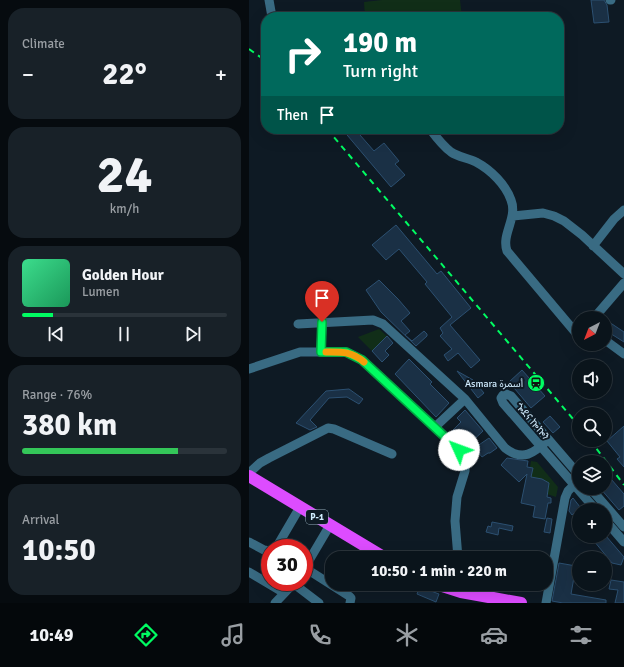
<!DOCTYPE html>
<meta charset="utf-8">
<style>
body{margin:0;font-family:Signika,"Noto Sans Arabic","Noto Sans Ethiopic",sans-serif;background:#182128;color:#f1f3f6;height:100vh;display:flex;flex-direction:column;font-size:15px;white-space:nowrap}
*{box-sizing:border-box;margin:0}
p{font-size:13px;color:#999ea3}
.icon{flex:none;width:22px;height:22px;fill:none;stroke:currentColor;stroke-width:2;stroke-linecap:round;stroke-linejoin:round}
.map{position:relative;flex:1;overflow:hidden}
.details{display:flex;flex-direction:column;gap:8px;padding:8px;background:#060b0f;width:249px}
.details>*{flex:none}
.banner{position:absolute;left:12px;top:12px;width:303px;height:122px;border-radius:16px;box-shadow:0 4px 16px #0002,0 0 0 1px #2a333a;background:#00695c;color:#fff;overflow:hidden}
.needle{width:26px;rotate:222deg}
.controls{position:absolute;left:323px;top:311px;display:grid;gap:8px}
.controls a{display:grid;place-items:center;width:40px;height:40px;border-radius:50%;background:#0a141b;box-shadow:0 4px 16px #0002,0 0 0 1px #2a333a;font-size:20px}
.speed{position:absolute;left:12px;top:539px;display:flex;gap:8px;font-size:20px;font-weight:700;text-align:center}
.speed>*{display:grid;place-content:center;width:52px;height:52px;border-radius:50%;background:#0a141b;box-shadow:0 4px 16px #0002,0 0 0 1px #2a333a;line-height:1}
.speed .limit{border:6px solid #d22;background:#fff;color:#111}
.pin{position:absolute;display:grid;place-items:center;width:34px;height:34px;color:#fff;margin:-41px -17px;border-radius:50% 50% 50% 0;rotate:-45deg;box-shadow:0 0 4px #0007}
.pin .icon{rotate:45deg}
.me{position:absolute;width:44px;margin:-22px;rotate:313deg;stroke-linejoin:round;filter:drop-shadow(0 0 3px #0008)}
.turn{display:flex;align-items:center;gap:14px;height:84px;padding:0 16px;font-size:18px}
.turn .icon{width:52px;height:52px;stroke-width:2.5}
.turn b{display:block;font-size:28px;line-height:34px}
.then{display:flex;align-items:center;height:38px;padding:0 16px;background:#0003;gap:8px;font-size:15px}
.big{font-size:30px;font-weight:700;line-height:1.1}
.details .card{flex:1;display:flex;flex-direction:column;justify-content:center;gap:6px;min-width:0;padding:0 14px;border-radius:16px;background:#182128}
.details .dial{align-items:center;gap:0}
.dial b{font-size:52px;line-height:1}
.song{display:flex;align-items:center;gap:12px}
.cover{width:48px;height:48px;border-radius:6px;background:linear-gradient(135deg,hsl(150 70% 55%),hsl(150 70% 35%))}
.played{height:4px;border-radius:2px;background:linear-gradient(90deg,#00fc62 15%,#2a333a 15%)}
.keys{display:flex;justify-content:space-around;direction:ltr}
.heat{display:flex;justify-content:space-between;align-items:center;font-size:22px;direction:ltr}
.charge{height:6px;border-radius:3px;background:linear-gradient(90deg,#34c759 76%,#2a333a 0)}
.trip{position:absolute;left:76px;top:551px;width:228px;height:40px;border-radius:16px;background:#0a141b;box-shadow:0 4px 16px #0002,0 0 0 1px #2a333a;font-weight:700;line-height:40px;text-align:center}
.dock{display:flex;height:64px;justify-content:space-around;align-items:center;background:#04080b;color:#999ea3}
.dock .icon{width:28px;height:28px}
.dock .selected{color:#00fc62}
.dock b{font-size:18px;color:#f1f3f6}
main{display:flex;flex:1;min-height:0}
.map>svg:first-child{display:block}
</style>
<main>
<section class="details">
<div class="card"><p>Climate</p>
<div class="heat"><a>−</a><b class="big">22°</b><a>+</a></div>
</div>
<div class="card dial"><b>24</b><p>km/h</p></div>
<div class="card">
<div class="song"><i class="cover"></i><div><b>Golden Hour</b><p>Lumen</p></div></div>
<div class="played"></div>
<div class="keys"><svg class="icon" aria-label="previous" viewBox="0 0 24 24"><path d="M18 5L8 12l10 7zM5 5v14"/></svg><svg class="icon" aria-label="pause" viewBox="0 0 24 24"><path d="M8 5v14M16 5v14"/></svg><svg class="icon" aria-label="next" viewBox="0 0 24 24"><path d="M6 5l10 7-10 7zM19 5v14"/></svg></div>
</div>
<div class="card"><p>Range · 76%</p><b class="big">380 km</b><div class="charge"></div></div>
<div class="card"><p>Arrival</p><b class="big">10:50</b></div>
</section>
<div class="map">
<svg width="375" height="603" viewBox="0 0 375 603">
<rect width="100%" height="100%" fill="#0e1a24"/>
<path fill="#112e18" d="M 133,0 L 211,0 L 213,17 L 116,17 L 115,2 Z
M 130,329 L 138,336 L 123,351 L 109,337 Z
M 282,461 L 288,462 L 309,487 L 307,497 L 298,494 L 300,483 L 293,479 L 282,477 L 284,468 L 281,467 Z"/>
<path fill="#1a3045" stroke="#2c5071" d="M 342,0 L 355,0 L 358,5 L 360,22 L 345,23 Z
M 93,129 L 119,129 L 111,135 L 125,151 L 135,143 L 150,161 L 146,164 L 156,175 L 142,187 Z
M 147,225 L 188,274 L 192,271 L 222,308 L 201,325 L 231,360 L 222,368 L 209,353 L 199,361 L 195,355 L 203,349 L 191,336 L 194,333 L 191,328 L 203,317 L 176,284 L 178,282 L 150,249 L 137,260 L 123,245 Z
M 130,280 L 149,299 L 161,313 L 152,321 L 161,331 L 156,335 L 163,341 L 175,331 L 178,334 L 178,336 L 167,346 L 132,312 L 117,290 Z
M 360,322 L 375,332 L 375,342 L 356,330 Z
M 138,336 L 144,343 L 136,351 L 140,355 L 133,362 L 123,351 Z
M 160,359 L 183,382 L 181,384 L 200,403 L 187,417 L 146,374 Z
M 273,370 L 296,396 L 282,408 L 260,382 Z
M 208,371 L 224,380 L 235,393 L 229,398 Z
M 100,389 L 114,399 L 110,404 L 98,397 L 80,398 L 61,420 L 68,427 L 61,430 L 47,423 L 77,391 Z
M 216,410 L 234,431 L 217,447 L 202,432 L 212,422 L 208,418 Z
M 301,416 L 311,427 L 304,433 L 294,422 Z
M 375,426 L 375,467 L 368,459 L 371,457 L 358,441 Z
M 240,438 L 248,448 L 241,453 L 239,453 L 233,457 L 229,452 L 225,455 L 221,451 Z
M 258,458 L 279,461 L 278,467 L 284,468 L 282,477 L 293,479 L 300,483 L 298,497 L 302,498 L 302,503 L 299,503 L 296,519 L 284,517 L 286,506 L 272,503 L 278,474 L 270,482 L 252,465 Z
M 356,472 L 375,494 L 375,506 L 370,510 L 351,488 L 356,488 Z
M 324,498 L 331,507 L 323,515 L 320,511 L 322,500 Z
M 298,518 L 303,519 L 301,533 L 295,532 Z
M 243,522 L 264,526 L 263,531 L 250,528 L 249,535 L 237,532 L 239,526 L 242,527 Z
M 351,536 L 357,536 L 375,557 L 372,565 L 363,563 L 345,541 Z
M 310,563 L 327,566 L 322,594 L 357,600 L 357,603 L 314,603 L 303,601 Z
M 362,580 L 375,582 L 375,603 L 366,603 L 369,590 L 360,589 Z
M 171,587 L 190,594 L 187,602 L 168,594 Z"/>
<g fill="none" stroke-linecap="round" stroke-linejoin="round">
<path stroke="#396b83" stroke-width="9" d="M 20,0 L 23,17
M 361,0 L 362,0
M 181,129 C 187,137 194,146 202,152 C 209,157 219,158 227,162 C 242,170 257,185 262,200 C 269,218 252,234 258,251 L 327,333 L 330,332
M 264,216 L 294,213 L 305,216 L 315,221 L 333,235 L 375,274
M 344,246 L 365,219 L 375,210
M 345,318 L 375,283
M 49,324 L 124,320 L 134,324 L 216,399 L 256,448 C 274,462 285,453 299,440
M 356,340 L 375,354
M 72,352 L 73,322
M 0,369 L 51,352 L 97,352 L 113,360 L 186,427 L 211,450 L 216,457 L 216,471 L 208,497 L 206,521 L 209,558
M 186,427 L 216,399
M 0,473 L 11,463 L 20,458 L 79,428 L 85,429 L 143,454
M 330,475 L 262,396 L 257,394 L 254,395 L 252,398 L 254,403 L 347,510
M 341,488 L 375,527
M 356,520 L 375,542
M 0,542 L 15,550 L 21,551
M 27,548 L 51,507
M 56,568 L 100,596 L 102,598 L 101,603
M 55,569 L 81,525
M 0,572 L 35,593
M 45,584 L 70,603
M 26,603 L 46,582
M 297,603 L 316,498 L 319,491 L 329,481"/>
<path stroke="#dd4cff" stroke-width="12" d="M 0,476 L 136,558
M 187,584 L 212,592 L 272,603"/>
<path stroke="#00fc62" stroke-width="2" stroke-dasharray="6 5" stroke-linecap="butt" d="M 0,49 L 17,61
M 78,129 L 330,426
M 341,440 L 375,485"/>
</g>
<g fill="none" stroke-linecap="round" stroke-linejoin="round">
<defs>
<path id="route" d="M 73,322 L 72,352 L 97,352 L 113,360 L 210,450"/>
</defs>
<use href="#route" stroke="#00a440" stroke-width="10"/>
<use href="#route" stroke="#00fc62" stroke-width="7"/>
<path stroke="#f59e0b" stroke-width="7" d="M 77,352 C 92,352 102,351 115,362"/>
</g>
<defs>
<symbol id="station-disc" viewBox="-11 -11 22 22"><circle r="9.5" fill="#00fc62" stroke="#0e1a24"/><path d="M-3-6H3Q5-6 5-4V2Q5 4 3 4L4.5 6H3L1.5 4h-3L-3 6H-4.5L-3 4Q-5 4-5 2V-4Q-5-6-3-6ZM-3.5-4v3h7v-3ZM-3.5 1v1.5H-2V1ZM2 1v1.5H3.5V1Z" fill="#111"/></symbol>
</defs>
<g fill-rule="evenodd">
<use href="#station-disc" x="277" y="373" width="20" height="20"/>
</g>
<g text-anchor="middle" stroke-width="4" stroke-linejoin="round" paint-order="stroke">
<rect fill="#0e1a24" stroke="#96aebd" stroke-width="1" x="57" y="510" width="22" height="14" rx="3"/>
<g font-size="9" font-weight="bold" fill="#d1edff">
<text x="68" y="520">P-1</text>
</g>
<g font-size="10" fill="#d1edff" stroke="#0e1a24" text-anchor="end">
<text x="274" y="387">Asmara أسمرة</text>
</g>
<g font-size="10" fill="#d1edff" stroke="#0e1a24">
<text transform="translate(284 421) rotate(49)" y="4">ጐደና ኰኰን</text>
</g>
</g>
</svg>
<div class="controls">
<a><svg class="needle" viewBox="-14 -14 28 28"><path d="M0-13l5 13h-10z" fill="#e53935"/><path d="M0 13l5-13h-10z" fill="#999ea3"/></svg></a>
<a><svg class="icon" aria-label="sound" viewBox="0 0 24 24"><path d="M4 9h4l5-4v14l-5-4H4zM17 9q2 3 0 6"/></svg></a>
<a><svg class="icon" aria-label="search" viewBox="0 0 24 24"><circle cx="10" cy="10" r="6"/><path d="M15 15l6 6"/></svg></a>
<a><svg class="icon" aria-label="layers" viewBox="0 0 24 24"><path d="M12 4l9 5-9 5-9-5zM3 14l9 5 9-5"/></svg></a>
<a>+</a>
<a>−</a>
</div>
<div class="speed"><div class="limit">30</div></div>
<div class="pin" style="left:73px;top:322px;background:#d93025"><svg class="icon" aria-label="arrive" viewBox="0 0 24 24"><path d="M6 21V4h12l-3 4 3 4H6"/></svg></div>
<svg class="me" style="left:210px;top:450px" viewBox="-20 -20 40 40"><circle r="19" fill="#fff"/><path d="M0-13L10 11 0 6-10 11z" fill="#00fc62"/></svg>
<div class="trip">10:50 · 1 min · 220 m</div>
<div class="banner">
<div class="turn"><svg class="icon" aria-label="right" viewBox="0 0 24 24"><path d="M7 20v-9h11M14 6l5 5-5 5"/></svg><div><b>190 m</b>Turn right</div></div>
<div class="then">Then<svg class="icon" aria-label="arrive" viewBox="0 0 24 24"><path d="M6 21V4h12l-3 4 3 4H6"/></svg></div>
</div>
</div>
</main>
<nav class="dock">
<b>10:49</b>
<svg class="icon selected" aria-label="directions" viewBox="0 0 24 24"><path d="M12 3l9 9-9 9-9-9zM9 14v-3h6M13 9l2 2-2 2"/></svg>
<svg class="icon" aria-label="music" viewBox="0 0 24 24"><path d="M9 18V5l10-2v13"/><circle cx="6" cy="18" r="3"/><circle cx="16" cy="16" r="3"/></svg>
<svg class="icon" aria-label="phone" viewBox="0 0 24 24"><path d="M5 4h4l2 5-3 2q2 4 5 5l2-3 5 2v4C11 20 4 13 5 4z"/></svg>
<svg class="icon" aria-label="climate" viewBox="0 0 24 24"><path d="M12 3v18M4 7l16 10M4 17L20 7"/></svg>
<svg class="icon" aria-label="car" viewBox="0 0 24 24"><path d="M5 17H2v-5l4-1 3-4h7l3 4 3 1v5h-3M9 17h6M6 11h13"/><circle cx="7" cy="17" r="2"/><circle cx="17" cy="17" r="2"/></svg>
<svg class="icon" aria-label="filters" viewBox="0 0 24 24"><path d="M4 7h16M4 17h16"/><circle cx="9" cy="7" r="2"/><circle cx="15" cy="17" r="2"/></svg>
</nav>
